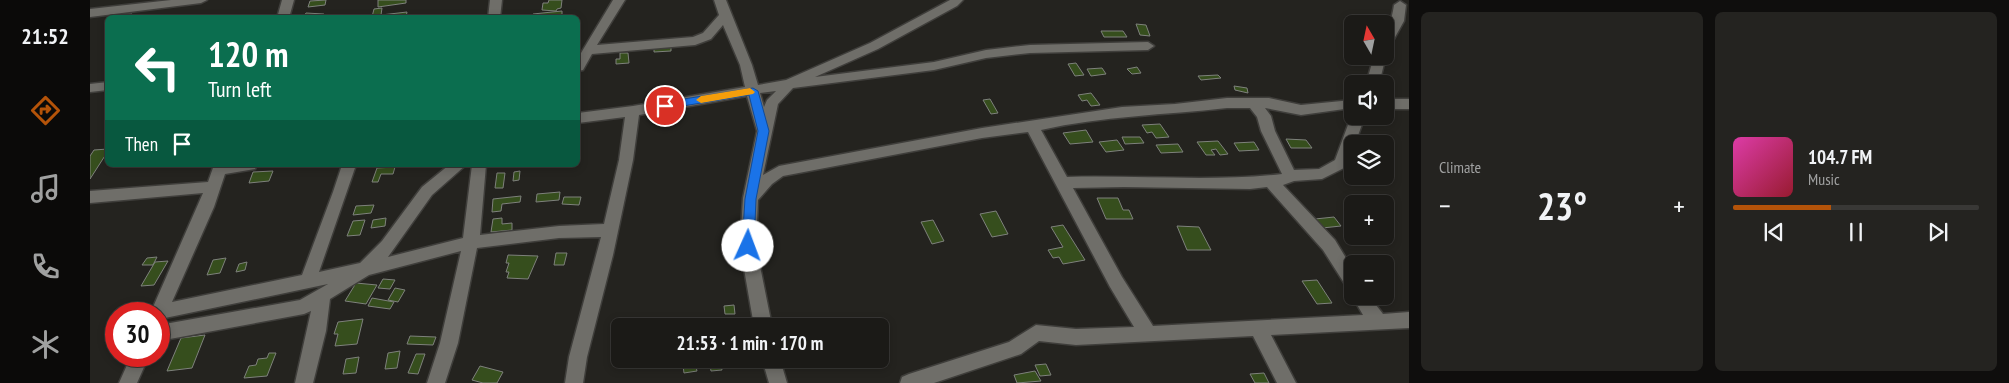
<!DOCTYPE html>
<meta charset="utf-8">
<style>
body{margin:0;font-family:"PT Sans Narrow",sans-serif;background:#242320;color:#f1f3f6;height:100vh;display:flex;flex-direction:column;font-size:19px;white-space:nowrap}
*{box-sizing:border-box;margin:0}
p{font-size:16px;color:#a0a1a1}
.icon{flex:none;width:28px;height:28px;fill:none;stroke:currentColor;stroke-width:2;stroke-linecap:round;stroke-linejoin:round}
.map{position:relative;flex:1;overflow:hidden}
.side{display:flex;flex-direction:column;gap:12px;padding:12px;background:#0f0e0d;width:600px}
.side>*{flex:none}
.top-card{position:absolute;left:15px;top:15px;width:475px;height:152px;border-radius:8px;box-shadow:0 2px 8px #0003,0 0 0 1px #393836;background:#0b6e4f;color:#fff;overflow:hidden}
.needle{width:32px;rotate:351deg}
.fabs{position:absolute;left:1254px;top:15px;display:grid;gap:10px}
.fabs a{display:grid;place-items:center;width:50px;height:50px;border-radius:8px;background:#1b1a17;box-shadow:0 2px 8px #0003,0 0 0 1px #393836;font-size:25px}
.speed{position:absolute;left:15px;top:302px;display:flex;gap:10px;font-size:25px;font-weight:700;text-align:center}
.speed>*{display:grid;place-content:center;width:65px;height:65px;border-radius:50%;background:#1b1a17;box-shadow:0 2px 8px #0003,0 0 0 1px #393836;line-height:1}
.speed .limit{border:8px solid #d22;background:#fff;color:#111}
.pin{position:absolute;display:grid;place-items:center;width:42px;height:42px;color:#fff;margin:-21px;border:2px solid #fff;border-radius:50%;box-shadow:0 1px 5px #0007}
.me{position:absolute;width:55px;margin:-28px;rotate:2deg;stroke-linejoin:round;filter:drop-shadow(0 0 4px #0008)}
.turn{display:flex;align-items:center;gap:18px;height:105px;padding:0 20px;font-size:22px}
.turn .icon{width:65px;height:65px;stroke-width:2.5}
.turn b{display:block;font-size:35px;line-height:42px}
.then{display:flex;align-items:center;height:48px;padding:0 20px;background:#0003;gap:10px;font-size:19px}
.big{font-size:38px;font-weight:700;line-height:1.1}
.side .card{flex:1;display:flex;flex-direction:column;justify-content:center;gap:8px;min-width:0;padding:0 18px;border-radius:8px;background:#242320}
.song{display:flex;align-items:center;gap:15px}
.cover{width:60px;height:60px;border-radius:8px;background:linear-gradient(135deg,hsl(320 70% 55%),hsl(350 70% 35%))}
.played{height:5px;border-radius:2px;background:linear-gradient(90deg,#b45309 40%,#393836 40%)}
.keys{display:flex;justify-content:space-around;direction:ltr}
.heat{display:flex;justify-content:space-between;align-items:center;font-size:28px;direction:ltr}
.side .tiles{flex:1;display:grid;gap:12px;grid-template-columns:repeat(2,1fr)}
.trip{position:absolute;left:521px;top:318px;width:278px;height:50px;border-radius:8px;background:#1b1a17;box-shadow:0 2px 8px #0003,0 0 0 1px #393836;font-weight:700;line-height:50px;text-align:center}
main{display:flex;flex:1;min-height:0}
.tab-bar{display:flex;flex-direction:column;width:90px;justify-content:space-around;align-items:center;background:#0b0a09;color:#a0a1a1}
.tab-bar .icon{width:35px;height:35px}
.tab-bar .selected{color:#b45309}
.tab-bar b{font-size:22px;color:#f1f3f6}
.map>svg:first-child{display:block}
</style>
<main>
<nav class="tab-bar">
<b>21:52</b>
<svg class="icon selected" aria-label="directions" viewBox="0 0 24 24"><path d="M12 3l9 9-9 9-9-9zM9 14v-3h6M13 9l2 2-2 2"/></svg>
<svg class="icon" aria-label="music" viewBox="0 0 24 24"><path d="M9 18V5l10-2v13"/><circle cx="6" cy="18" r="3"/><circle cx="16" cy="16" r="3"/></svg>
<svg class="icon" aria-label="phone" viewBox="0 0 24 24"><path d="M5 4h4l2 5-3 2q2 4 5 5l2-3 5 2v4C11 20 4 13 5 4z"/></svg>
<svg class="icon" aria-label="climate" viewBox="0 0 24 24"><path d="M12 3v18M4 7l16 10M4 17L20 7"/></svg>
</nav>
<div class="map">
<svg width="1319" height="383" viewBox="0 0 1319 383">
<rect width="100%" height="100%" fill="#24231f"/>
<path fill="#364e1d" stroke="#7e817c" d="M 236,0 L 235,5 L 218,7 L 220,1 Z
M 288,0 L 316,0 L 316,3 L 288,7 Z
M 459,0 L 472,0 L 471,8 L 467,9 L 466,11 L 452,10 L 453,3 L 458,3 Z
M 292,8 L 291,15 L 317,12 L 316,17 L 282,17 L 284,9 Z
M 472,11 L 472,18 L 443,18 L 443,14 Z
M 216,13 L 234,14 L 231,18 L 213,18 Z
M 42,14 L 39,18 L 22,18 L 24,15 Z
M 1046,24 L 1056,25 L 1060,36 L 1050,35 Z
M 1011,31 L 1033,31 L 1037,37 L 1014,37 Z
M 581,47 L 581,51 L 564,52 L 564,48 Z
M 530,53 L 538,53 L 539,63 L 526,64 L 526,59 L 530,59 Z
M 986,63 L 994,75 L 985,76 L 978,64 Z
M 1047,67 L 1051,73 L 1042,74 L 1037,69 Z
M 1012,68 L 1016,74 L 1001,76 L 997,69 Z
M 1128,75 L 1131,78 L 1111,80 L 1108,76 Z
M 1144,86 L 1157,88 L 1158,93 L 1145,90 Z
M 1001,93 L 1010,105 L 1001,106 L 997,100 L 992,101 L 988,95 Z
M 900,99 L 908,113 L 901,114 L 893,100 Z
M 1070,124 L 1079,137 L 1066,138 L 1062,132 L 1057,133 L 1052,125 Z
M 996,130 L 1003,142 L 980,144 L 973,133 Z
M 1032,137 L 1050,137 L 1054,143 L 1035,144 Z
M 1196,139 L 1216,140 L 1222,148 L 1201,148 Z
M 1027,140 L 1034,150 L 1016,152 L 1009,142 Z
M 1128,141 L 1138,154 L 1130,155 L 1126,149 L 1121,150 L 1125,155 L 1116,155 L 1107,142 Z
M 1164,142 L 1169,150 L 1149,151 L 1144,143 Z
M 1088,144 L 1093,152 L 1071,153 L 1066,145 Z
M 18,149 L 18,151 L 0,179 L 0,156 L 4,150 Z
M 305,167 L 303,174 L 291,174 L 288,182 L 282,182 L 287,168 Z
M 183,171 L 179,181 L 159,183 L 163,172 Z
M 430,171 L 429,180 L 423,181 L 424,172 Z
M 407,173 L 415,173 L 413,188 L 405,188 Z
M 470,192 L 469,200 L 446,202 L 447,194 Z
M 431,196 L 430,202 L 412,204 L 411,211 L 402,212 L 403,199 Z
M 474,197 L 491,197 L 489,205 L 472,204 Z
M 1007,198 L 1028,198 L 1033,210 L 1039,210 L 1043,219 L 1016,219 Z
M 284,205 L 281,213 L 263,215 L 266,206 Z
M 906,211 L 918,234 L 902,237 L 890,214 Z
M 1244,217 L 1251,226 L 1232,228 L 1225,219 Z
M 296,218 L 295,226 L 281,228 L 283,220 Z
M 412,218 L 412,224 L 422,223 L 422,230 L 401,232 L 403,219 Z
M 275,220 L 270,235 L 257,236 L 263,221 Z
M 843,220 L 854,241 L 842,244 L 831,222 Z
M 973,225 L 995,260 L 973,264 L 969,257 L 963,258 L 958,250 L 973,247 L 961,227 Z
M 1087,226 L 1109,227 L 1121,250 L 1097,250 Z
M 466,253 L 477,253 L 474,265 L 464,265 Z
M 418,255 L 448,256 L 438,279 L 417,278 L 419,272 L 416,272 L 419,263 L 416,263 Z
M 67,257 L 63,265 L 52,265 L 57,258 Z
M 136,258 L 130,273 L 117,275 L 123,260 Z
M 78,261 L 64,285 L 51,286 L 65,262 Z
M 157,262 L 155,270 L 146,272 L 149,264 Z
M 293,279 L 305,280 L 300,289 L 288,288 Z
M 1227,280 L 1242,303 L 1227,304 L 1212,281 Z
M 266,283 L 287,285 L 276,304 L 255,301 Z
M 305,288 L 315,290 L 308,302 L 298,300 Z
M 282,298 L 304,302 L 300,309 L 278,306 Z
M 644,305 L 645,314 L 635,314 L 634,306 Z
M 273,319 L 267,344 L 245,346 L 248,334 L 244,334 L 248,322 Z
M 115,335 L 102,368 L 77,371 L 91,338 Z
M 320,336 L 346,337 L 343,345 L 317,344 Z
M 310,351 L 307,368 L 295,369 L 298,353 Z
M 179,353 L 186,353 L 177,376 L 154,378 L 159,366 L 166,365 L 168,359 L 177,358 Z
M 326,354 L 335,354 L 328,374 L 318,373 Z
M 269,357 L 266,373 L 253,374 L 256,359 Z
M 592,359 L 630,359 L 632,370 L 621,371 L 620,365 L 606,367 L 607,371 L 594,373 Z
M 956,364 L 961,375 L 950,376 L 945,365 Z
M 390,366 L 413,372 L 407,383 L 393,383 L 382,380 Z
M 945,371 L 951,381 L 927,383 L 924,375 Z
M 1174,373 L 1179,383 L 1165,383 L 1160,374 Z"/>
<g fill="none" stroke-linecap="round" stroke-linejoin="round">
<defs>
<path id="minor" d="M 81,0 L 117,0 L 111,3 L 0,17 L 0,9 Z
M 192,0 L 204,0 L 199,18 L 187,18 Z
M 400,0 L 412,0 L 410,18 L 398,18 Z
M 523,0 L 535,0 L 507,45 L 603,37 L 613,33 L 629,15 L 624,0 L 636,0 L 662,65 L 668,85 L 696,80 L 780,43 L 860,0 L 873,0 L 867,6 L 788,49 L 725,77 L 844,62 L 896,50 L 940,45 L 1058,42 L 1064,46 L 1058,50 L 940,53 L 896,58 L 844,70 L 703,88 L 688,104 L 673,175 L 689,166 L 892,128 L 1032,107 L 1085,104 L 1137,98 L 1179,98 L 1211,105 L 1262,100 L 1262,108 L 1211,115 L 1175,108 L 1181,116 L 1185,131 L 1204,170 L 1229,169 L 1245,160 L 1262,114 L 1262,116 L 1275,116 L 1265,144 L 1262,144 L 1262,151 L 1256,167 L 1232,179 L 1204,181 L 1193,185 L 1245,240 L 1262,268 L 1262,288 L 1256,286 L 1233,250 L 1177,187 L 1160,189 L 1034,187 L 983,188 L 1032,277 L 1063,326 L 1273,315 L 1262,296 L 1262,294 L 1262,296 L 1279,296 L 1293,314 L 1319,312 L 1319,328 L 1181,335 L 1206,383 L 1187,383 L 1163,336 L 986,345 L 949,341 L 931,354 L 844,383 L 810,383 L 812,377 L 819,374 L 919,342 L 946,325 L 986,329 L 1044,327 L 1020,287 L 938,132 L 892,138 L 693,176 L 682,184 L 668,200 L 666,246 L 682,326 L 664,326 L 650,246 L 653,198 L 667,131 L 657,96 L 549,115 L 543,160 L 523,255 L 497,357 L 493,383 L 475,383 L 479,357 L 511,237 L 469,238 L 387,248 L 368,343 L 355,383 L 337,383 L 350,343 L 371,251 L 279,275 L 240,299 L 236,331 L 223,383 L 205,383 L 221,311 L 214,314 L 69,341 L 69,325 L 210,300 L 238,284 L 75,318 L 69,321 L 69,314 L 60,314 L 113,193 L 0,203 L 0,191 L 118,182 L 124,165 L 167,165 L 165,169 L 135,174 L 124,207 L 82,302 L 212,275 L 243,192 L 252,165 L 266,165 L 229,272 L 270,263 L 292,241 L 332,187 L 359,165 L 376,165 L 342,195 L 298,257 L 373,238 L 382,165 L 396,165 L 390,235 L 469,226 L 514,224 L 529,160 L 535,117 L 488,123 L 488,113 L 543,106 L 655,87 L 650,65 L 633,25 L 621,39 L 605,45 L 502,54 L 493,70 L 488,71 L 488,58 ZM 686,91 L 677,100 L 674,107 L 670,93 ZM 1137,108 L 1160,108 L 1167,117 L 1171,131 L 1192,174 C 1121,182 1048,175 977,177 L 951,130 C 1012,116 1075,115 1137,108 Z
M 1310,1 L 1316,5 L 1314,21 L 1299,48 L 1295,49 C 1295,33 1302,21 1304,5 Z
M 1295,54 L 1296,56 L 1289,84 L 1276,84 L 1284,56 L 1295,56 Z
M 18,82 L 18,90 L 0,92 L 0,84 Z
M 1295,99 L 1319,99 L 1319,109 L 1295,109 Z
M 41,356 L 59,356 L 47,383 L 29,383 Z
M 672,359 L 690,359 L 697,383 L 679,383 Z"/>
</defs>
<use href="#minor" stroke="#3f3e3b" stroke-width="3"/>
<use href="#minor" fill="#6f6e69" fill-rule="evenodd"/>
</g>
<path fill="#1a73e8" stroke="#114b97" d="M 663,88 L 668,91 L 679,131 L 666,199 L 664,246 L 662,250 L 654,250 L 652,246 L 655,199 L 668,131 L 659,95 L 575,109 L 570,106 L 575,102 Z"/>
<path fill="#f59e0b" d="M 660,88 L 665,92 L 663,94 L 611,103 L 606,100 L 611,96 Z"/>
</svg>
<div class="fabs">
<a><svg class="needle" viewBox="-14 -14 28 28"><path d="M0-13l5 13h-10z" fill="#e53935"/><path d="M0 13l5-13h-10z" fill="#a0a1a1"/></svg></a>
<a><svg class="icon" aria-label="sound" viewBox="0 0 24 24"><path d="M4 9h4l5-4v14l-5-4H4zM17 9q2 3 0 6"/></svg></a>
<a><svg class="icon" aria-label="layers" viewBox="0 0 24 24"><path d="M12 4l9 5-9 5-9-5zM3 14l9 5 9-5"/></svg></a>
<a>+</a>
<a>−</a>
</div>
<div class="speed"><div class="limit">30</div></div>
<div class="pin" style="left:575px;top:106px;background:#d93025"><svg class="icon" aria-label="arrive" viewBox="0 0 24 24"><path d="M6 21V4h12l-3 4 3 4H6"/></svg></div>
<svg class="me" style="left:658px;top:246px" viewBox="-20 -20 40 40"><circle r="19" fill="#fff"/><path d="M0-13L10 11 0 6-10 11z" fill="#1a73e8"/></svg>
<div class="trip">21:53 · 1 min · 170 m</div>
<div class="top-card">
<div class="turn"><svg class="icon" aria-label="left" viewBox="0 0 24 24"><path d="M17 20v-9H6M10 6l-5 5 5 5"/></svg><div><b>120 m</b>Turn left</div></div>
<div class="then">Then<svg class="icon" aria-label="arrive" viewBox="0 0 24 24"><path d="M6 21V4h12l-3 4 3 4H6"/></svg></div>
</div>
</div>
<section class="side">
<div class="tiles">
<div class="card"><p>Climate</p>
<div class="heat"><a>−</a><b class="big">23°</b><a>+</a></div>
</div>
<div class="card">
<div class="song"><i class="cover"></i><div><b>104.7 FM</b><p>Music</p></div></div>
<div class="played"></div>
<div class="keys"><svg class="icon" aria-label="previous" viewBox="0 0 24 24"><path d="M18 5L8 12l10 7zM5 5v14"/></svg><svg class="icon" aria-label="pause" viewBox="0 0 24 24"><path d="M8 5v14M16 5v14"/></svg><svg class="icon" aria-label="next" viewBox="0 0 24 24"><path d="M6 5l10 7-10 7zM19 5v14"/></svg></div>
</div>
</div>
</section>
</main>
